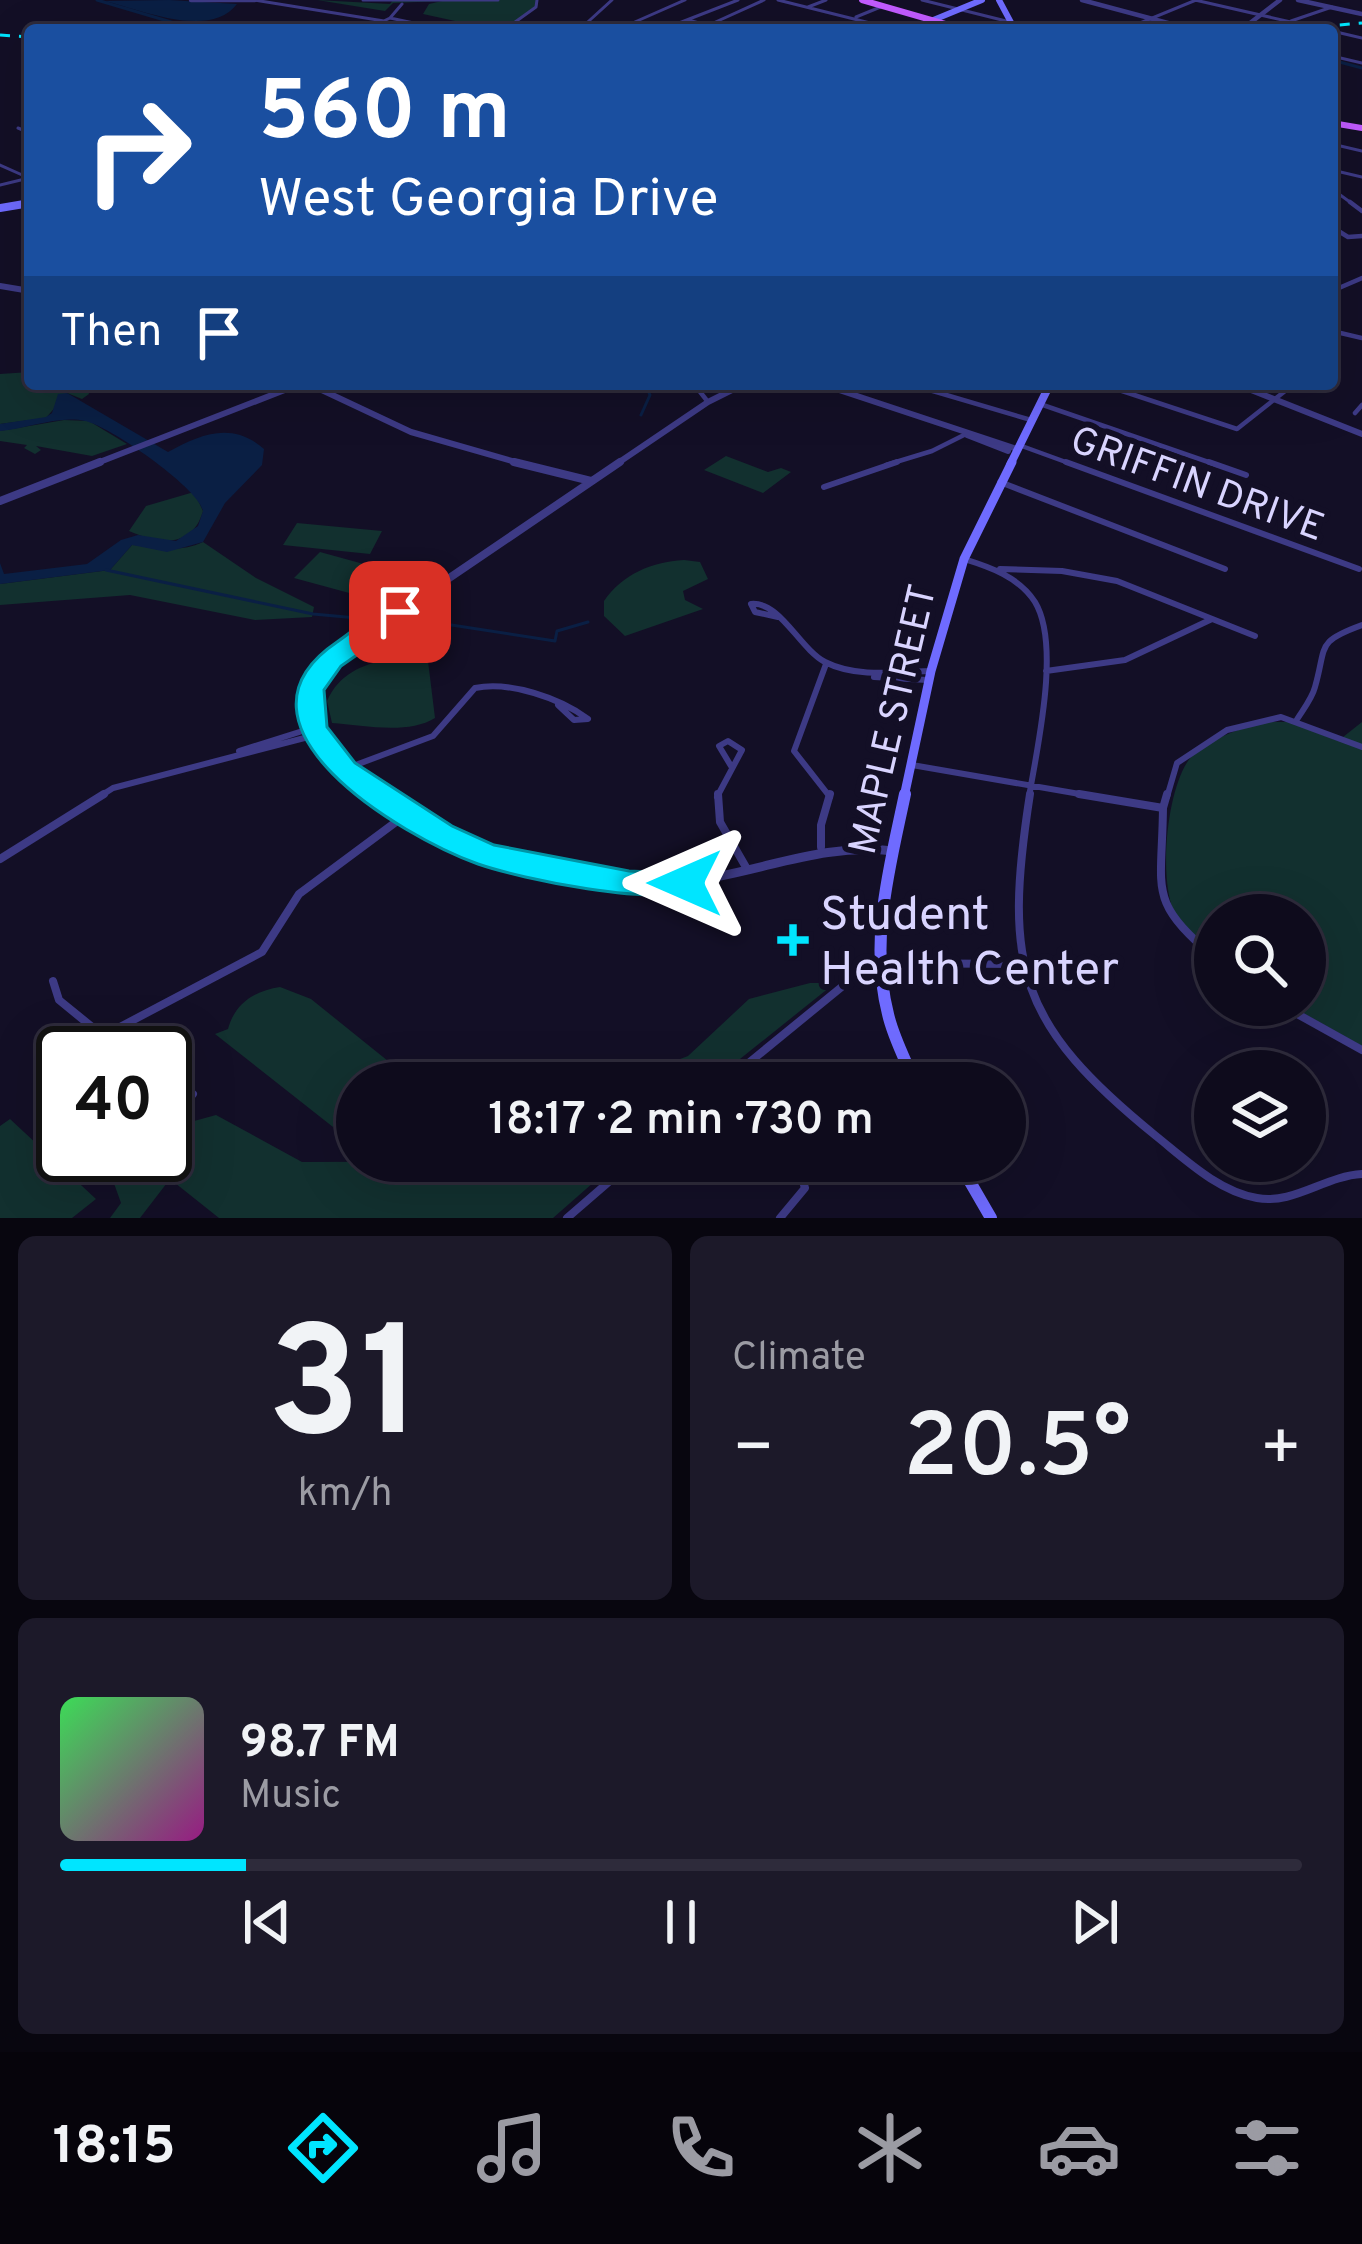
<!DOCTYPE html>
<meta charset="utf-8">
<style>
body{margin:0;font-family:Overpass,sans-serif;background:#1c1929;color:#f1f3f6;height:100vh;display:flex;flex-direction:column;font-size:45px;white-space:nowrap}
*{box-sizing:border-box;margin:0}
p{font-size:39px;color:#9b9ba3}
.icon{flex:none;width:66px;height:66px;fill:none;stroke:currentColor;stroke-width:2;stroke-linecap:round;stroke-linejoin:round}
.map{position:relative;height:1218px;overflow:hidden}
.sheet{display:flex;flex-direction:column;gap:18px;padding:18px;background:#08060f;flex:1}
.sheet>*{flex:none}
.top-card{position:absolute;left:24px;top:24px;width:1314px;height:366px;border-radius:12px;box-shadow:0 12px 48px #0002,0 0 0 3px #2e2b3b;background:#1a4fa0;color:#fff;overflow:hidden}
.fabs{position:absolute;left:1194px;top:894px;display:grid;gap:24px}
.fabs a{display:grid;place-items:center;width:132px;height:132px;border-radius:50%;background:#0e0b1c;box-shadow:0 12px 48px #0002,0 0 0 3px #2e2b3b;font-size:60px}
.speed{position:absolute;left:36px;top:1026px;display:flex;gap:24px;font-size:60px;font-weight:700;text-align:center}
.speed>*{display:grid;place-content:center;width:156px;height:156px;border-radius:50%;background:#0e0b1c;box-shadow:0 12px 48px #0002,0 0 0 3px #2e2b3b;line-height:1}
.speed .limit{border:6px solid #111;border-radius:18px;background:#fff;color:#111}
.pin{position:absolute;display:grid;place-items:center;width:102px;height:102px;color:#fff;margin:-51px;border-radius:24px;box-shadow:0 6px 18px #0006}
.me{position:absolute;width:132px;margin:-66px;rotate:270deg;stroke-linejoin:round;filter:drop-shadow(0 0 9px #0008)}
.turn{display:flex;align-items:center;gap:42px;height:252px;padding:0 36px;font-size:54px}
.turn .icon{width:156px;height:156px;stroke-width:2.5}
.turn b{display:block;font-size:84px;line-height:102px}
.then{display:flex;align-items:center;height:114px;padding:0 36px;background:#0003;gap:24px;font-size:45px}
.big{font-size:90px;font-weight:600;line-height:1.1}
.sheet .tile{flex:1;display:flex;flex-direction:column;justify-content:center;gap:18px;min-width:0;padding:0 42px;border-radius:18px;background:#1c1929}
.sheet .dial{align-items:center;gap:0}
.dial b{font-size:156px;line-height:1}
.song{display:flex;align-items:center;gap:36px}
.cover{width:144px;height:144px;border-radius:18px;background:linear-gradient(135deg,hsl(130 70% 55%),hsl(310 70% 35%))}
.played{height:12px;border-radius:6px;background:linear-gradient(90deg,#00e5ff 15%,#2e2b3b 15%)}
.keys{display:flex;justify-content:space-around;direction:ltr}
.heat{display:flex;justify-content:space-between;align-items:center;font-size:66px;direction:ltr}
.sheet .tiles{flex:1;display:grid;gap:18px;grid-template-columns:1fr 1fr}
.tile:last-child{grid-column:span 2}
.trip{position:absolute;left:336px;top:1062px;width:690px;height:120px;border-radius:60px;background:#0e0b1c;box-shadow:0 12px 48px #0002,0 0 0 3px #2e2b3b;font-weight:600;line-height:120px;text-align:center}
.tabs{display:flex;height:192px;justify-content:space-around;align-items:center;background:#06040b;color:#9b9ba3}
.tabs .icon{width:84px;height:84px}
.tabs .active{color:#00e5ff}
.tabs b{font-size:54px;color:#f1f3f6}
.map>svg:first-child{display:block}
</style>
<div class="map">
<svg width="1362" height="1218" viewBox="0 0 1362 1218">
<rect width="100%" height="100%" fill="#130f26"/>
<path fill="#12302f" d="M 317,0 L 390,4 L 393,0 L 537,0 L 538,5 L 504,30 L 472,30 L 478,26 L 423,14 L 429,4 L 442,1 L 393,3 L 385,11 Z
M 30,372 L 30,384 L 86,385 L 89,394 L 82,399 L 67,393 L 46,418 L 0,424 L 0,374 Z
M 64,420 L 89,421 L 127,444 L 92,456 L 36,446 L 41,450 L 35,454 L 24,448 L 27,445 L 0,441 L 0,431 Z
M 726,456 L 768,472 L 781,468 L 791,472 L 763,493 L 704,470 Z
M 194,492 L 203,511 C 192,549 159,544 129,531 L 146,506 Z
M 297,523 L 382,531 L 370,554 L 283,545 Z
M 203,542 L 256,578 L 314,607 L 312,617 L 255,620 L 130,595 L 0,605 L 0,584 L 110,570 L 132,545 C 159,546 177,554 203,542 Z
M 320,552 L 400,574 L 375,600 L 294,578 Z
M 684,560 L 700,562 L 708,579 L 683,591 L 685,600 L 703,609 L 625,636 L 604,616 L 604,601 C 623,574 651,562 684,560 Z
M 389,659 L 428,661 L 435,718 C 408,735 362,725 332,723 L 327,701 C 339,674 361,665 389,659 Z
M 1258,722 L 1289,722 L 1338,741 L 1362,722 L 1362,1046 L 1289,1005 L 1305,1005 L 1305,915 L 1215,915 L 1215,952 C 1203,943 1188,933 1179,921 C 1156,890 1166,786 1191,757 C 1206,740 1237,731 1258,722 Z
M 810,983 L 835,983 L 710,1083 L 550,1083 L 602,1071 L 659,1067 L 688,1056 L 749,999 Z
M 280,987 L 311,999 L 388,1061 L 389,1083 L 357,1083 L 357,1114 L 340,1117 L 333,1127 L 215,1034 L 228,1029 C 235,1003 254,991 280,987 Z
M 216,1115 L 302,1162 L 618,1161 L 553,1218 L 219,1218 L 170,1179 L 140,1218 L 110,1218 L 121,1203 L 111,1175 L 122,1155 L 165,1155 L 165,1129 Z
M 10,1119 L 96,1199 L 72,1218 L 0,1218 L 0,1126 Z"/>
<path fill="#0a1f44" d="M 169,0 L 237,4 C 210,40 139,9 104,1 Z
M 67,393 L 168,452 C 201,434 232,421 264,449 L 262,465 L 225,503 L 203,542 L 167,552 L 132,545 L 110,570 L 0,584 L 0,563 L 4,574 L 87,564 L 121,540 L 138,535 L 176,541 L 198,526 L 203,511 C 199,488 108,425 85,421 C 59,415 27,429 0,431 L 0,424 L 46,417 L 52,413 L 58,394 Z"/>
<g fill="none" stroke-linecap="round" stroke-linejoin="round">
<path stroke="#0a1f44" stroke-width="3" d="M 97,0 L 198,30
M 1332,60 L 1362,68
M 156,384 L 175,389 L 201,384
M 641,415 L 650,395 L 645,384
M 106,570 L 313,614 L 368,619
M 419,620 L 555,641 L 557,631 L 588,622"/>
<path stroke="#3d3a85" stroke-width="3" d="M 254,0 L 384,21
M 363,0 L 498,0
M 778,0 L 898,30
M 922,0 L 1010,22
M 1195,0 L 1326,30
M 808,7 L 826,0
M 856,17 L 883,6
M 390,18 L 447,30
M 688,20 L 725,30
M 1291,21 L 1332,7
M 588,22 L 648,30
M 1011,24 L 1040,30
M 628,25 L 685,0
M 709,25 L 764,0
M 365,30 L 390,18 L 402,4
M 504,30 L 536,7 L 537,0
M 579,30 L 612,0
M 661,30 L 738,0
M 1123,30 L 1196,0
M 1332,31 L 1362,38
M 1332,56 L 1362,63
M 18,128 L 30,133
M 1332,144 L 1362,151
M 0,165 L 29,178 L 0,185
M 1332,170 L 1362,177
M 1332,189 L 1354,205"/>
<path stroke="#3d3a85" stroke-width="4.5" d="M 1350,202 L 1362,211
M 1332,227 L 1348,237 L 1362,236
M 1332,291 L 1362,278
M 1332,331 L 1362,338
M 694,384 L 708,402
M 909,384 L 1031,420
M 1101,384 L 1237,429 L 1294,384
M 1040,404 L 1217,465
M 1355,413 L 1362,405
M 1019,445 L 1074,465
M 886,465 L 932,451 L 966,434"/>
<path stroke="#3d3a85" stroke-width="6" d="M 1066,462 L 1359,569
M 1209,462 L 1246,475
M 1000,482 L 1225,569
M 824,487 L 897,462
M 964,559 C 990,567 1019,577 1035,602 C 1061,645 1037,748 1029,797
M 1000,569 L 1062,571 L 1117,581 L 1255,636
M 778,617 L 755,612 L 751,604 C 780,601 799,648 825,662 C 856,678 897,672 931,671
M 826,664 L 794,751 L 830,797
M 1046,671 L 1125,660 L 1212,619
M 874,677 L 927,680
M 1296,721 C 1302,711 1312,699 1315,687 C 1327,646 1315,642 1362,625
M 239,751 L 312,728
M 912,765 L 1097,797
M 345,769 L 433,736 L 475,688 C 510,681 560,698 588,719 L 574,720 L 558,705
M 99,797 L 113,788 L 316,735
M 717,797 L 742,750 L 728,741 L 719,746 L 731,766
M 1167,797 L 1177,763 L 1227,730 L 1281,717 L 1362,747"/>
<path stroke="#3d3a85" stroke-width="8" d="M 718,794 L 720,822 L 747,869
M 1030,794 C 1003,967 1018,1024 1156,1136 C 1186,1160 1218,1191 1257,1198 C 1293,1205 1325,1176 1362,1174
M 1079,794 L 1163,808
M 1167,794 L 1163,808 C 1162,893 1147,900 1215,958
M 821,847 L 821,825 L 830,794
M 0,859 L 104,794
M 53,981 L 59,1000 L 124,1053
M 1281,1005 L 1362,1050
M 103,1036 L 262,952 L 299,894 L 408,813
M 165,1078 L 193,1094
M 724,1083 L 871,963 L 1023,964
M 567,1218 L 633,1161
M 780,1218 L 805,1188 L 797,1161"/>
<path stroke="#3d3a85" stroke-width="4.5" d="M 191,0 L 255,0
M 1082,0 L 1194,30
M 1298,0 L 1362,14
M 1241,30 L 1280,0"/>
<path stroke="#3d3a85" stroke-width="6" d="M 0,286 L 30,291
M 309,384 L 411,432 L 526,465
M 821,384 L 1017,449
M 1236,384 L 1362,434
M 967,435 L 1008,451
M 92,465 L 300,384
M 615,465 L 708,402 L 744,384"/>
<path stroke="#3d3a85" stroke-width="8" d="M 514,462 L 591,481
M 0,501 L 100,462
M 382,797 C 350,775 296,738 309,691 C 312,680 323,669 330,659 L 620,462"/>
<path stroke="#3d3a85" stroke-width="9" d="M 378,794 C 476,862 599,902 720,876 C 781,864 830,844 893,851"/>
<path stroke="#6f6bff" stroke-width="6" d="M 999,0 L 1015,30
M 909,30 L 982,0
M 17,205 L 30,203"/>
<path stroke="#6f6bff" stroke-width="8" d="M 0,208 L 30,203
M 1010,465 L 1050,384"/>
<path stroke="#6f6bff" stroke-width="9" d="M 904,797 L 931,671 L 964,559 L 1012,462"/>
<path stroke="#6f6bff" stroke-width="12" d="M 905,794 C 890,866 869,940 888,1014 C 893,1037 906,1061 915,1083
M 958,1161 L 991,1218"/>
<path stroke="#c25bff" stroke-width="6" d="M 862,0 L 966,30
M 1332,123 L 1362,128"/>
<path stroke="#00e5ff" stroke-width="3" stroke-dasharray="10 9" stroke-linecap="butt" d="M 1283,30 L 1362,23
M 0,35 L 30,37"/>
</g>
<path fill="#00e5ff" stroke="#0095a6" stroke-width="3" d="M 400,603 L 410,606 L 414,612 L 410,618 L 341,666 L 324,690 L 327,727 L 355,763 L 452,826 L 494,845 L 629,871 L 696,874 L 701,883 L 696,891 C 650,905 525,880 478,864 C 401,836 214,725 337,642 C 356,629 377,609 400,603 Z"/>
<path fill="#00e5ff" stroke="#130f26" stroke-width="4.5" d="M787 922h12v12h12v12h-12v12h-12v-12h-12v-12h12z"/>
<g text-anchor="middle" stroke-width="12" stroke-linejoin="round" paint-order="stroke">
<g font-size="39" fill="#d9d4ff" stroke="#130f26">
<text transform="translate(1198 482) rotate(20)" y="14">GRIFFIN DRIVE</text>
<text transform="translate(891 719) rotate(-77)" y="14">MAPLE STREET</text>
</g>
<g font-size="48" fill="#d9d4ff" stroke="#130f26" text-anchor="start">
<text x="820" y="929">Student<tspan x="820" dy="55">Health Center</tspan></text>
</g>
</g>
</svg>
<div class="fabs">
<a><svg class="icon" aria-label="search" viewBox="0 0 24 24"><circle cx="10" cy="10" r="6"/><path d="M15 15l6 6"/></svg></a>
<a><svg class="icon" aria-label="layers" viewBox="0 0 24 24"><path d="M12 4l9 5-9 5-9-5zM3 14l9 5 9-5"/></svg></a>
</div>
<div class="speed"><div class="limit">40</div></div>
<div class="pin" style="left:400px;top:612px;background:#d93025"><svg class="icon" aria-label="arrive" viewBox="0 0 24 24"><path d="M6 21V4h12l-3 4 3 4H6"/></svg></div>
<svg class="me" style="left:685px;top:883px" viewBox="-20 -20 40 40"><path d="M0-17L14 15 0 8-14 15z" fill="#00e5ff" stroke="#fff" stroke-width="4"/></svg>
<div class="trip">18:17 · 2 min · 730 m</div>
<div class="top-card">
<div class="turn"><svg class="icon" aria-label="right" viewBox="0 0 24 24"><path d="M7 20v-9h11M14 6l5 5-5 5"/></svg><div><b>560 m</b>West Georgia Drive</div></div>
<div class="then">Then<svg class="icon" aria-label="arrive" viewBox="0 0 24 24"><path d="M6 21V4h12l-3 4 3 4H6"/></svg></div>
</div>
</div>
<section class="sheet">
<div class="tiles">
<div class="tile dial"><b>31</b><p>km/h</p></div>
<div class="tile"><p>Climate</p>
<div class="heat"><a>−</a><b class="big">20.5°</b><a>+</a></div>
</div>
<div class="tile">
<div class="song"><i class="cover"></i><div><b>98.7 FM</b><p>Music</p></div></div>
<div class="played"></div>
<div class="keys"><svg class="icon" aria-label="previous" viewBox="0 0 24 24"><path d="M18 5L8 12l10 7zM5 5v14"/></svg><svg class="icon" aria-label="pause" viewBox="0 0 24 24"><path d="M8 5v14M16 5v14"/></svg><svg class="icon" aria-label="next" viewBox="0 0 24 24"><path d="M6 5l10 7-10 7zM19 5v14"/></svg></div>
</div>
</div>
</section>
<nav class="tabs">
<b>18:15</b>
<svg class="icon active" aria-label="directions" viewBox="0 0 24 24"><path d="M12 3l9 9-9 9-9-9zM9 14v-3h6M13 9l2 2-2 2"/></svg>
<svg class="icon" aria-label="music" viewBox="0 0 24 24"><path d="M9 18V5l10-2v13"/><circle cx="6" cy="18" r="3"/><circle cx="16" cy="16" r="3"/></svg>
<svg class="icon" aria-label="phone" viewBox="0 0 24 24"><path d="M5 4h4l2 5-3 2q2 4 5 5l2-3 5 2v4C11 20 4 13 5 4z"/></svg>
<svg class="icon" aria-label="climate" viewBox="0 0 24 24"><path d="M12 3v18M4 7l16 10M4 17L20 7"/></svg>
<svg class="icon" aria-label="car" viewBox="0 0 24 24"><path d="M5 17H2v-5l4-1 3-4h7l3 4 3 1v5h-3M9 17h6M6 11h13"/><circle cx="7" cy="17" r="2"/><circle cx="17" cy="17" r="2"/></svg>
<svg class="icon" aria-label="filters" viewBox="0 0 24 24"><path d="M4 7h16M4 17h16"/><circle cx="9" cy="7" r="2"/><circle cx="15" cy="17" r="2"/></svg>
</nav>
